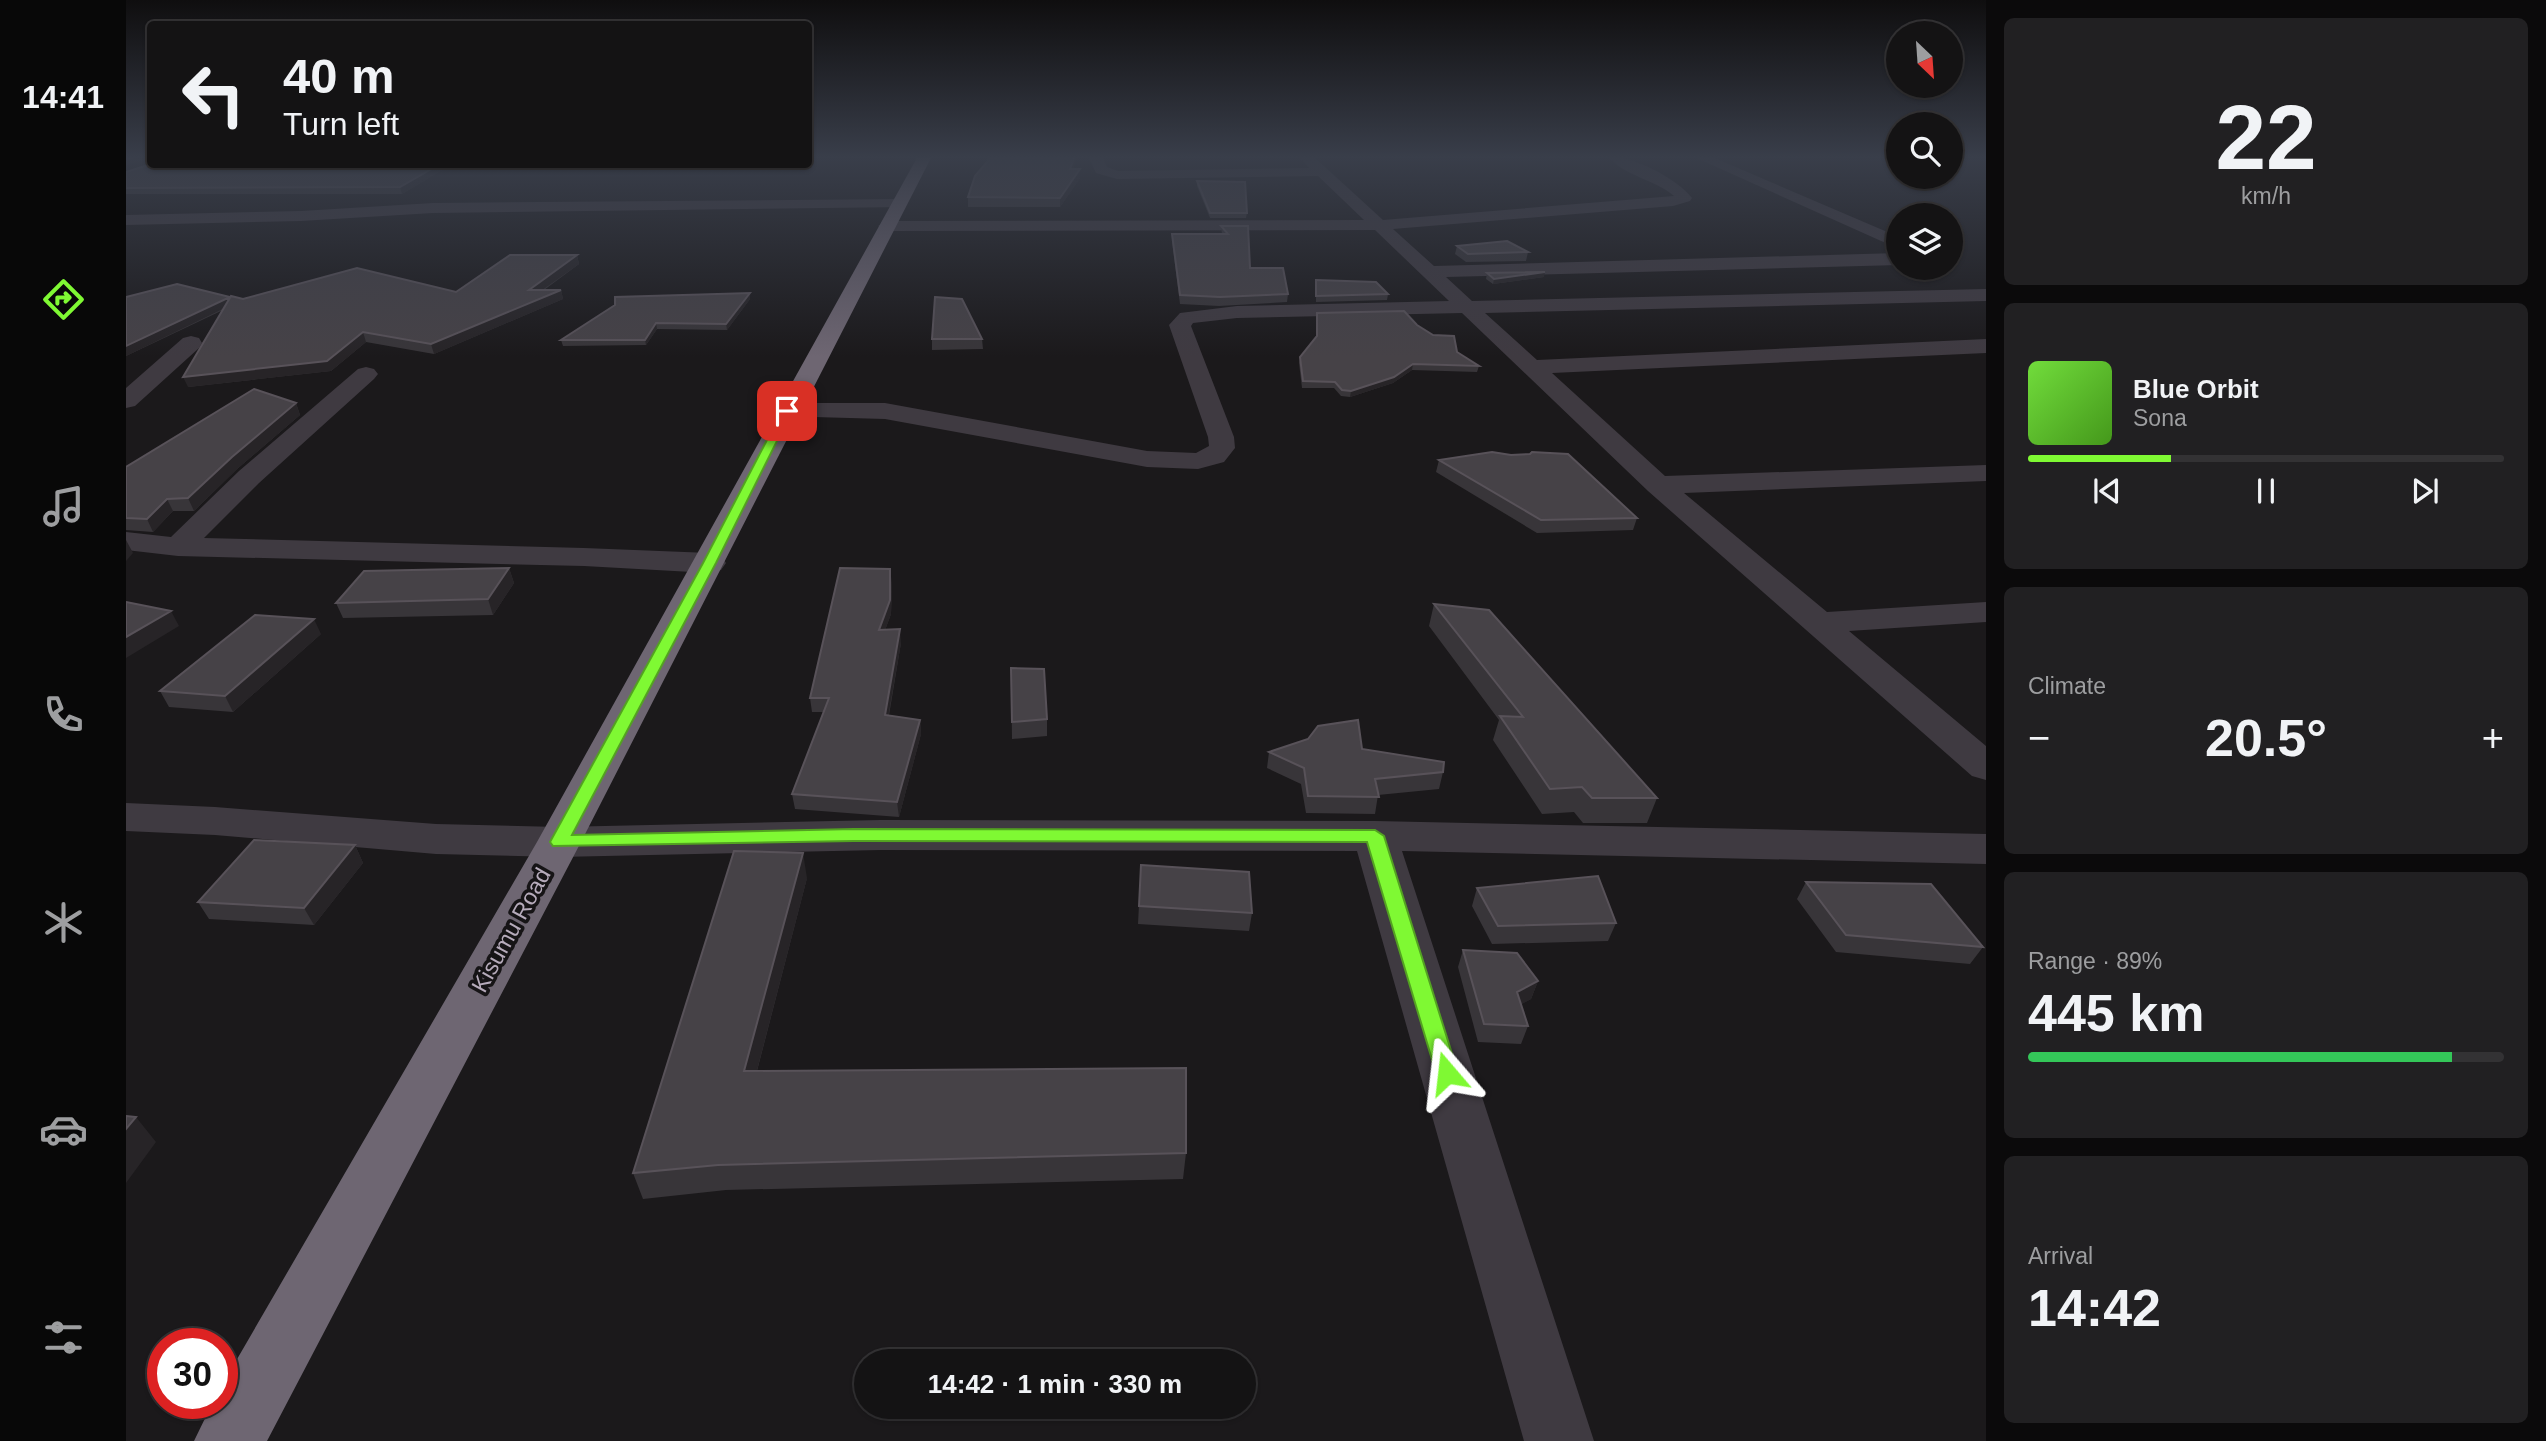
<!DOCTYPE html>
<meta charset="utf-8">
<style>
body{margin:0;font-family:Arial,sans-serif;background:#212022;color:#f1f3f6;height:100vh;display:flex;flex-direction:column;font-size:26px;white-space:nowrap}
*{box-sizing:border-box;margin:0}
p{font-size:23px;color:#9d9ea0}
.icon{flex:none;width:38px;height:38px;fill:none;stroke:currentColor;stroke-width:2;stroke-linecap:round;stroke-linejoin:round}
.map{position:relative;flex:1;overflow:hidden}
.drawer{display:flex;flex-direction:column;gap:18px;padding:18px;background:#0b0a0b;width:560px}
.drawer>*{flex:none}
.guide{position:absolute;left:21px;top:21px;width:665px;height:147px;border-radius:7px;box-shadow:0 2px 5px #0004,0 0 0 2px #333234;background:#141314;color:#f1f3f6;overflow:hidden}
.needle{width:46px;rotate:155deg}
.controls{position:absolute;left:1760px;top:21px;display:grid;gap:14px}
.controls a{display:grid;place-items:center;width:77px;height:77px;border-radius:50%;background:#141314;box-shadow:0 2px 5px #0004,0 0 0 2px #333234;font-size:35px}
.speed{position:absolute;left:21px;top:1328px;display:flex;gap:14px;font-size:35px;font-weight:700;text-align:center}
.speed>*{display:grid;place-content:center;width:91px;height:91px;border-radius:50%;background:#141314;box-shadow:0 2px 5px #0004,0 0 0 2px #333234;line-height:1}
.speed .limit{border:10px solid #d22;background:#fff;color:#111}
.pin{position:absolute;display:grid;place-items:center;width:60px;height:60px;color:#fff;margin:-30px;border-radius:14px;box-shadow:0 4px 10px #0006}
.me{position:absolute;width:77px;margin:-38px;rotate:343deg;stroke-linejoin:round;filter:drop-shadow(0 0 5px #0008)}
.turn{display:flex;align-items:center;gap:24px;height:147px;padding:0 21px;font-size:32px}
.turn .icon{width:91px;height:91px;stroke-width:2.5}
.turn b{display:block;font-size:49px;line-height:60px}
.big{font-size:52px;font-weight:800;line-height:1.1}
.drawer .card{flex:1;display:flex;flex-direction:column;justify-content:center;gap:10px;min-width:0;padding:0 24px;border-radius:10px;background:#212022}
.drawer .dial{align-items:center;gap:0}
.dial b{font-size:91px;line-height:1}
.song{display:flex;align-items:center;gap:21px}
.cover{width:84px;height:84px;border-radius:10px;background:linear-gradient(135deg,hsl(100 70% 55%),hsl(100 70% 35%))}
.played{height:7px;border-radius:4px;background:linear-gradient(90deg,#7ff933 30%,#333234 30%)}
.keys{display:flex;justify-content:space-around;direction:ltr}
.heat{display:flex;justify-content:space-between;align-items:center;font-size:38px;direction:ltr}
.charge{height:10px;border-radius:5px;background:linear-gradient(90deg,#34c759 89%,#333234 0)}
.trip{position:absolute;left:728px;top:1349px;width:402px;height:70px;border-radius:35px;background:#141314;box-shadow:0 2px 5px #0004,0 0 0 2px #333234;font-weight:800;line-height:70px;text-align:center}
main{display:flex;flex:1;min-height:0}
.dock{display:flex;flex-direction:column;width:126px;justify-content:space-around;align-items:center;background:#080808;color:#9d9ea0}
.dock .icon{width:49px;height:49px}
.dock .current{color:#7ff933}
.dock b{font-size:32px;color:#f1f3f6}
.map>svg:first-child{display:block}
</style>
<main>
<nav class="dock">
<b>14:41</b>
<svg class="icon current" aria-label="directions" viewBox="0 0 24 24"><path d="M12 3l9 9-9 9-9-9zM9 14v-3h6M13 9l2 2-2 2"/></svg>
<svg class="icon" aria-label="music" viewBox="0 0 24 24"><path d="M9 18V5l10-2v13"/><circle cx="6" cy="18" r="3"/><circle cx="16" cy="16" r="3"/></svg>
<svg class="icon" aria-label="phone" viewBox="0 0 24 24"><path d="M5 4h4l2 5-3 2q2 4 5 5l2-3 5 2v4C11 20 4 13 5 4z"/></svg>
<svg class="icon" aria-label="climate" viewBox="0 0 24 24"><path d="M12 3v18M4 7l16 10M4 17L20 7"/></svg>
<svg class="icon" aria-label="car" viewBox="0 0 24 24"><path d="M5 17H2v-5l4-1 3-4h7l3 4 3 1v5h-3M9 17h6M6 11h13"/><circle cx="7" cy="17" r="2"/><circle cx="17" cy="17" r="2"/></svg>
<svg class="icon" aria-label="filters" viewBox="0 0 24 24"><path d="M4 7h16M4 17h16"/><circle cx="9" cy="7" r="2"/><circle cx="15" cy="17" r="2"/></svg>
</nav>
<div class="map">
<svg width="1860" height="1441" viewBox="0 0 1860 1441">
<rect width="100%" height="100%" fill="#1b191b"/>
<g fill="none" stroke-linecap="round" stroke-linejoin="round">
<path fill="#3f3a41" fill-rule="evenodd" d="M 962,156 L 976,156 L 981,167 L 992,171 L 1183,168 L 1172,156 L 1187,156 L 1257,220 L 1548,196 C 1529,179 1497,176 1482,156 C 1506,156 1551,178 1566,198 L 1564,201 L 1547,206 L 1267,229 L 1308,266 L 1773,253 L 1773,265 L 1320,277 L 1346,301 L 1860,289 L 1860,301 L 1359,313 L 1411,360 L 1860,339 L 1860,353 L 1426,373 L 1539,476 L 1860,465 L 1860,481 L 1558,493 L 1701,612 L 1860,602 L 1860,622 L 1723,631 L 1860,746 L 1860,780 L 1846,776 L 1522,491 L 1336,313 L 1111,318 L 1067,323 L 1065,326 L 1108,437 L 1109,448 L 1098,462 L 1072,469 L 1021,467 L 759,419 L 652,416 L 648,411 L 652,406 L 661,403 L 759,403 L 1021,451 L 1070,453 L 1083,446 L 1082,437 L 1043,325 L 1054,313 L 1111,306 L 1323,301 L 1249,230 L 761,231 L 752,226 L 761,221 L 1238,220 L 1192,176 L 991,179 L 970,173 Z
M 1566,156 L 1584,156 L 1773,237 L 1773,249 Z
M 773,199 L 781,204 L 779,207 L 307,213 L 175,221 L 0,225 L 0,215 L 175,211 L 307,203 Z
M 65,336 L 73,338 L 76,343 L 73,348 L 9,406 L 0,408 L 0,388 L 57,338 Z
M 240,367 L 248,369 L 252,374 L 248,379 L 133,483 L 78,538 L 458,548 L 584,553 L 595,556 L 600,563 L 595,570 L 584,573 L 458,566 L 52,556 L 0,550 L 0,532 L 45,537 L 113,471 L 232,369 Z
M 0,803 L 89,807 L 310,824 L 433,827 L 755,820 L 1249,821 L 1860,834 L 1860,864 L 1276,851 L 1468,1441 L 1398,1441 L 1231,851 L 755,850 L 433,857 L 310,854 L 89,835 L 0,831 Z"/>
<path fill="#6e6672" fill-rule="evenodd" d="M 792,156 L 806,156 L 455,842 L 141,1441 L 68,1441 L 86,1404 L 96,1404 L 96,1385 L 411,842 Z"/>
</g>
<path fill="#383539" d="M 866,156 L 951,156 L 950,160 L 947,169 L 954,178 L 934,207 L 842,207 L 842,197 Z
M 326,164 L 276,194 L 0,194 L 0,172 Z
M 1071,181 L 1121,213 L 1120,218 L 1084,218 L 1071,186 Z
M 1095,226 L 1124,268 L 1162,294 L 1161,302 L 1093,306 L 1054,304 L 1046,241 L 1046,234 L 1096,234 Z
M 1331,246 L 1402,252 L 1400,261 L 1340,262 L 1329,254 Z
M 451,255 L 453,264 L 418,290 L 435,290 L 437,299 L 308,354 L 240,342 L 205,371 L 62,387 L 97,310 L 0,356 L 0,297 L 104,297 L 117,299 L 330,292 Z
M 1361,273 L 1418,277 L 1367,284 L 1360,279 Z
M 1190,280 L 1262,294 L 1261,300 L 1190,302 Z
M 624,293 L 624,299 L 601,330 L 531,329 L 520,345 L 437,346 L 435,340 Z
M 1191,313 L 1291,325 L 1353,366 L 1351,372 L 1286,370 L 1267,383 L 1224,397 L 1215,396 L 1208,388 L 1176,388 L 1173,363 L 1174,357 L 1190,338 Z
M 806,339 L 856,339 L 857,349 L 806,350 Z
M 170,403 L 174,415 L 111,469 L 68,511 L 47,511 L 27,532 L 0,530 L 0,467 Z
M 1313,460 L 1511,518 L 1507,530 L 1411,533 L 1310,472 Z
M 383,568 L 388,583 L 367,615 L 217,618 L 210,603 Z
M 766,583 L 765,614 L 759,630 L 775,643 L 763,715 L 794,720 L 795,734 L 773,817 L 669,809 L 666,794 L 698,712 L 686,712 L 684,698 Z
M 1308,604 L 1531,798 L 1521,823 L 1457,823 L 1448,812 L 1416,814 L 1367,740 L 1373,720 L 1303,626 Z
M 195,634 L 107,712 L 43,707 L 34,691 Z
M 885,668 L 921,719 L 921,736 L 886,739 Z
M 1236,749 L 1317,772 L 1313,789 L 1252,795 L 1249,814 L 1180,813 L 1175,784 L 1141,768 L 1143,752 Z
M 229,845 L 237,863 L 188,925 L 83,919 L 72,902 Z
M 1015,865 L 1126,913 L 1123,931 L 1012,924 Z
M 681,878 L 631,1071 L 1060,1153 L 1057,1179 L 600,1190 L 517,1199 L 507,1173 Z
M 1680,882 L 1857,947 L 1844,964 L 1710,952 L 1671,899 Z
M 1351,888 L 1490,923 L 1482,941 L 1366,944 L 1346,906 Z
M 1337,950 L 1412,981 L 1405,999 L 1395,1004 L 1402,1026 L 1395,1044 L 1352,1042 L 1332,967 Z"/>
<path fill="#272427" d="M 14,156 L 22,156 L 23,159 L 0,165 L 0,159 Z
M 949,156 L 951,156 L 950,160 L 944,178 L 944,169 Z
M 314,164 L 326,164 L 276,194 L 274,187 Z
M 954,169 L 954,178 L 934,207 L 934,198 Z
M 451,255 L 453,264 L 405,298 L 403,290 Z
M 1419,272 L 1418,277 L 1367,284 L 1368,279 Z
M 435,290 L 437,299 L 308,354 L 305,344 Z
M 624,293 L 624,299 L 601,330 L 600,324 Z
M 104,297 L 107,304 L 0,356 L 0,346 Z
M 530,323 L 531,329 L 520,345 L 519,340 Z
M 237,332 L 240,342 L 205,371 L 62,387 L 57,377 Z
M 1287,364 L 1286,370 L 1267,383 L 1224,397 L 1225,391 Z
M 170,403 L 174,415 L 111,469 L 68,511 L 62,498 L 106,457 Z
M 41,499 L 47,511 L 27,532 L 21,519 Z
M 0,540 L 7,553 L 0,561 Z
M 383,568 L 388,583 L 367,615 L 362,599 Z
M 764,569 L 766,583 L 765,614 L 754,644 L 753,630 Z
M 45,611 L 53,626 L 0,658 L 0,637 Z
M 188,619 L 195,634 L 107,712 L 99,696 Z
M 774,629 L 775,643 L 760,729 L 759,715 Z
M 794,720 L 795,734 L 773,817 L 771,802 Z
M 229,845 L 237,863 L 188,925 L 178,908 Z
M 677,853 L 681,878 L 624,1097 L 618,1071 Z
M 1412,981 L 1405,999 L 1385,1010 L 1391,992 Z
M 10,1117 L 30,1142 L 0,1183 L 0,1129 Z"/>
<path fill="#464247" stroke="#585259" stroke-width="2" d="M 0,156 L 14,156 L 0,159 Z
M 866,156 L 949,156 L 944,169 L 954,169 L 934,198 L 842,197 L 849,176 Z
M 25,164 L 314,164 L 274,187 L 0,188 L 0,172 Z
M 1071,181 L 1119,182 L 1121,213 L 1084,213 Z
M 1095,226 L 1122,226 L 1124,268 L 1157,268 L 1162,294 L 1094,297 L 1054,295 L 1046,234 L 1102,234 Z
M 1381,241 L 1402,252 L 1342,254 L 1331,246 Z
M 384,255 L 451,255 L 403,290 L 435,290 L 305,344 L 237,332 L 201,361 L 57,377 L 105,296 L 117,299 L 231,268 L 330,292 Z
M 1419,272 L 1368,279 L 1361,273 Z
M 1190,280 L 1250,282 L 1262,294 L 1190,296 Z
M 51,284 L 104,297 L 0,346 L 0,297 Z
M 624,293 L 600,324 L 530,323 L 519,340 L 435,340 L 489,305 L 489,297 Z
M 809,297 L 836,299 L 856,339 L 806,339 Z
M 1278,311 L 1291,325 L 1307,335 L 1328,336 L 1331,352 L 1353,366 L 1287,364 L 1268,377 L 1225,391 L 1216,390 L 1209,382 L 1177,381 L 1174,357 L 1191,336 L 1191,313 Z
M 128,389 L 170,403 L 106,457 L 62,498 L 41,499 L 21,519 L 0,518 L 0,467 Z
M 1366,452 L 1385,455 L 1404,454 L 1406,452 L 1442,454 L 1511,518 L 1415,520 L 1313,460 Z
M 383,568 L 362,599 L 210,603 L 238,571 Z
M 714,568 L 764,569 L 764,600 L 753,630 L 774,629 L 759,715 L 794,720 L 771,802 L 666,794 L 703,698 L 684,698 Z
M 0,602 L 45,611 L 0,637 Z
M 1308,604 L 1363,610 L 1531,798 L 1466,798 L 1456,787 L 1424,789 L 1374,716 L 1397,717 Z
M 129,615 L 188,619 L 99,696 L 34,691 Z
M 885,668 L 918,669 L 921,719 L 886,722 Z
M 1232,720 L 1236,749 L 1318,762 L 1317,772 L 1249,779 L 1253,797 L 1182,796 L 1178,768 L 1143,752 L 1182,739 L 1192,726 Z
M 128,840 L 229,845 L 178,908 L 72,902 Z
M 608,851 L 677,853 L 618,1071 L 1060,1068 L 1060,1153 L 592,1165 L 507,1173 Z
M 1015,865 L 1123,872 L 1126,913 L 1013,906 Z
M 1472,876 L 1490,923 L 1372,926 L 1351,888 Z
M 1680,882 L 1805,884 L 1857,947 L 1720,935 Z
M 1337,950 L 1391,953 L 1412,981 L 1391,992 L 1402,1026 L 1358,1024 Z
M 0,1116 L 10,1117 L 0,1129 Z"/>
<linearGradient id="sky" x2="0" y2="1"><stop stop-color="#0f0e0f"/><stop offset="0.44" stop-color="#393e4a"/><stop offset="1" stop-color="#393e4a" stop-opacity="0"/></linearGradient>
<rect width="1860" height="357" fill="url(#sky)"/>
<path fill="#7ff933" stroke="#53a221" stroke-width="2" d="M 661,408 L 666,411 L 590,563 L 446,835 L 728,829 L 1249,830 L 1258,836 L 1332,1073 L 1329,1080 L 1321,1082 L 1313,1080 L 1310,1073 L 1241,842 L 728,841 L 427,846 L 424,842 L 577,563 L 656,411 Z"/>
<g text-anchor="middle" stroke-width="7" stroke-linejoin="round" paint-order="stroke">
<g font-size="23" fill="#b6abbb" stroke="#161416">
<text transform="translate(385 930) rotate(-61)" y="8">Kisumu Road</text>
</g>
</g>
</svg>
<div class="controls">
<a><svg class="needle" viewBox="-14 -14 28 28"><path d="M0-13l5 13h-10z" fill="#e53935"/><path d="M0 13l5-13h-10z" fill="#9d9ea0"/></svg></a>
<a><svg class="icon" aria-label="search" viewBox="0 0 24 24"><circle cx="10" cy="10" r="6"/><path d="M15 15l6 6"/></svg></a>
<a><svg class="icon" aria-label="layers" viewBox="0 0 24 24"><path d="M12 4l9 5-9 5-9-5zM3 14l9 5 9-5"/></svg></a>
</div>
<div class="speed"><div class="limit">30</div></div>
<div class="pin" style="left:661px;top:411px;background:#d93025"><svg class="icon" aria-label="arrive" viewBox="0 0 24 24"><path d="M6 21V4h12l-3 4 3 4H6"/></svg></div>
<svg class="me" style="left:1321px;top:1073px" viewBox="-20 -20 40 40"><path d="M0-17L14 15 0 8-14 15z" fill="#7ff933" stroke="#fff" stroke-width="4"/></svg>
<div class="trip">14:42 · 1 min · 330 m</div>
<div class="guide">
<div class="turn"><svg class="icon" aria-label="left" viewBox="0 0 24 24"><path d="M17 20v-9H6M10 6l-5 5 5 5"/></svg><div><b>40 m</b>Turn left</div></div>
</div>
</div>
<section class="drawer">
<div class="card dial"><b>22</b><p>km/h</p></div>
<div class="card">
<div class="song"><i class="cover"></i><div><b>Blue Orbit</b><p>Sona</p></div></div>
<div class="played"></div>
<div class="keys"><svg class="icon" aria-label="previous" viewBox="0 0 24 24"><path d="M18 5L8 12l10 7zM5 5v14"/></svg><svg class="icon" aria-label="pause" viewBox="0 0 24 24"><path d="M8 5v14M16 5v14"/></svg><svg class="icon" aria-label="next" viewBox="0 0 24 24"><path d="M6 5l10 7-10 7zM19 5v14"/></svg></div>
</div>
<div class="card"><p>Climate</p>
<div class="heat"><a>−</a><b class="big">20.5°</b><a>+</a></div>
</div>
<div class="card"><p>Range · 89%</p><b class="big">445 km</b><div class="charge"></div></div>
<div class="card"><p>Arrival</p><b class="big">14:42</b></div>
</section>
</main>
